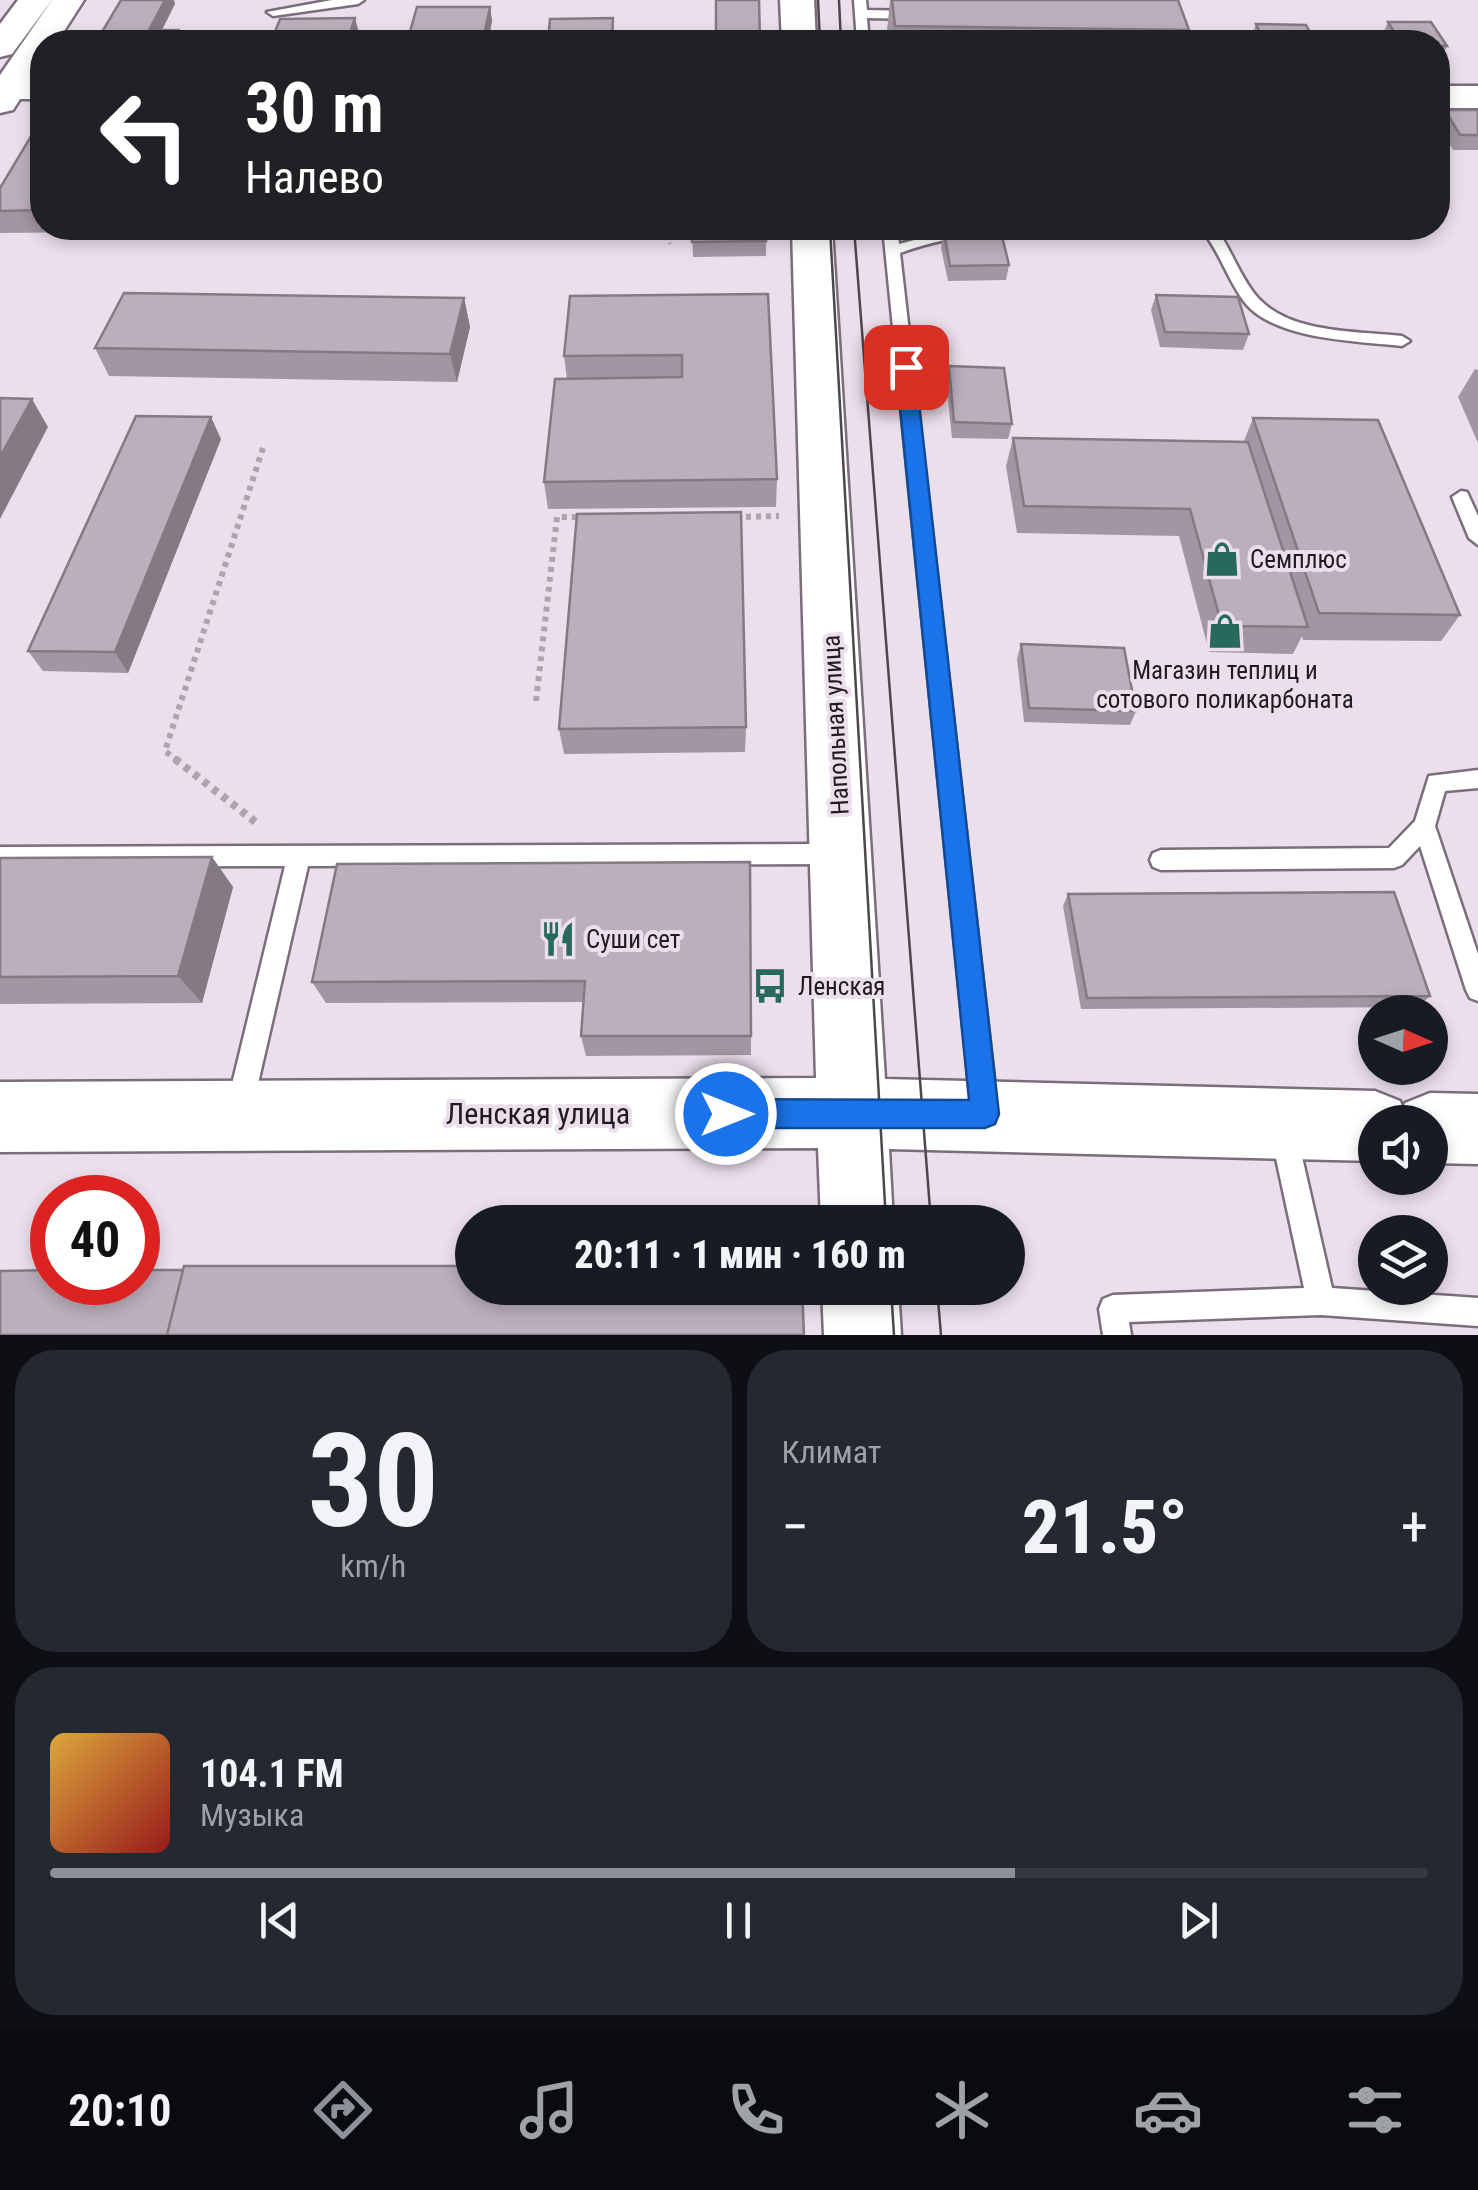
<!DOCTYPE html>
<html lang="ru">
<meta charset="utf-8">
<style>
body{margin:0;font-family:"Roboto Condensed",sans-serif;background:#242831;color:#f1f3f6;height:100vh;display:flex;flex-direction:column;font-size:38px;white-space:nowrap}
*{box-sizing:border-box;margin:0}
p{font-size:32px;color:#9ea1a6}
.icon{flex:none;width:55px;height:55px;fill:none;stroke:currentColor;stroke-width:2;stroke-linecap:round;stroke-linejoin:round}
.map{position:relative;height:1335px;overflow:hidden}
.side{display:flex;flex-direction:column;gap:15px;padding:15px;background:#0d0f14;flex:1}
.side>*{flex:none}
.banner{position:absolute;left:30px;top:30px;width:1420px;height:210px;border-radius:40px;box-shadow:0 5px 15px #0003;background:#202124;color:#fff;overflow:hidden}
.needle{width:65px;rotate:93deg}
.buttons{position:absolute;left:1358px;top:995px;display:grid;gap:20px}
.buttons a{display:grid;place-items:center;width:90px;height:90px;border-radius:50%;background:#171b24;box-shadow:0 5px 15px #0003;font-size:50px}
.speed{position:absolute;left:30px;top:1175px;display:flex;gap:20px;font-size:50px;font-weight:700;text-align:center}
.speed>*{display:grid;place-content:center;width:130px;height:130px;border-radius:50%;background:#171b24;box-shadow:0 5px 15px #0003;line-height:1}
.speed .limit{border:15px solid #d22;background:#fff;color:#111}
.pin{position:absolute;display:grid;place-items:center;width:85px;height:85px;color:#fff;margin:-42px;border-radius:20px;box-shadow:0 5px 15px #0006}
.me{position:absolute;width:110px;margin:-55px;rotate:90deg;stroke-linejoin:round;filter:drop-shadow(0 0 8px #0008)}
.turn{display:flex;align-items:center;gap:35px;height:210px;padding:0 50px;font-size:45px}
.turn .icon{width:130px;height:130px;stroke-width:2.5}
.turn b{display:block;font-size:70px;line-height:85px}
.big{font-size:75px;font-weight:800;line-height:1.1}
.side .tile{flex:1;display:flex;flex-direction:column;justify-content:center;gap:15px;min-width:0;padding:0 35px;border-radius:40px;background:#242831}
.side .dial{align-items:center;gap:0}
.dial b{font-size:130px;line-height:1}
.song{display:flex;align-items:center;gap:30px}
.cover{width:120px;height:120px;border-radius:15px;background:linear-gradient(135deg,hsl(40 70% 55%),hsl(0 70% 35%))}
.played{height:10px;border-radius:5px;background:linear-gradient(90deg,#8c9099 70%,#363941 70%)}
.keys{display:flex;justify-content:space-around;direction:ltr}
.heat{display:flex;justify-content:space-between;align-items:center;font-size:55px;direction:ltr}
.side .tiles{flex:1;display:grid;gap:15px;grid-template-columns:1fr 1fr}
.tile:last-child{grid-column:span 2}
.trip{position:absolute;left:455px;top:1205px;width:570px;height:100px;border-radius:50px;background:#171b24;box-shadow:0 5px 15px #0003;font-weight:800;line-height:100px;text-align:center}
.tab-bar{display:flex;height:160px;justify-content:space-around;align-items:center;background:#090b0e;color:#9ea1a6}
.tab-bar .icon{width:70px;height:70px}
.tab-bar .current{color:#8c9099}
.tab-bar b{font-size:45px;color:#f1f3f6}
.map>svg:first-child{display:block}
</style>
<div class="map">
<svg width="1478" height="1335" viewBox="0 0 1478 1335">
<rect width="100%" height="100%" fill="#ebdfec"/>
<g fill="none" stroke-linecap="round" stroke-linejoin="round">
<defs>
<path id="lane" d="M 332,0 L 364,0 L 358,4 L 273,16 L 267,12 Z
M 854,0 L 866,0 L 867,10 L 914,11 L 920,15 L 914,19 L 867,18 L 869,42 L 857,42 Z
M 883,228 L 897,228 L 899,244 L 961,228 L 1169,228 L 1162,232 C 1074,232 984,222 900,253 L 997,1105 L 993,1114 L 984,1118 L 975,1114 L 971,1105 Z
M 1175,228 L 1217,230 C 1232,251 1241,279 1258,298 C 1291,334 1358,331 1402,336 L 1410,341 L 1402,346 C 1358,341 1277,340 1246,304 C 1230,284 1222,258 1207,237 Z
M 1461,491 L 1467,492 L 1478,516 L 1478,545 L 1469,538 L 1452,497 Z
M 1478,770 L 1478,788 L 1445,791 L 1435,826 L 1478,954 L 1478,1001 L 1470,998 L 1466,990 L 1420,846 L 1402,865 L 1394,868 L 1161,870 L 1153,867 L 1150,860 L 1153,853 L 1161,850 L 1389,848 L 1415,821 L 1429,776 Z
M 834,844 L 842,847 L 845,854 L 842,861 L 834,864 L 308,866 L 253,1105 L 249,1114 L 240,1118 L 231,1114 L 227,1105 L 285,866 L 0,867 L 0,847 Z
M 1284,1122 L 1293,1126 L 1297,1135 L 1332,1288 L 1478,1298 L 1478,1326 L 1321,1315 L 1129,1322 L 1131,1335 L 1103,1335 L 1099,1309 L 1103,1299 L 1113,1295 L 1304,1288 L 1271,1135 L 1275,1126 Z"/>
<path id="secondary" d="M 18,0 L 52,0 L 12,54 L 0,57 L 0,24 Z
M 780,0 L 814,0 L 816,42 L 782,42 Z
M 0,77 L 42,77 L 42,99 L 0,99 Z
M 1438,86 L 1478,86 L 1478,108 L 1438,108 Z
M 792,228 L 832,228 L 885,1079 L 1375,1091 L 1400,1101 L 1403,1109 L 1405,1103 L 1430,1093 L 1478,1094 L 1478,1164 L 1430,1163 L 1430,1122 L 1375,1122 L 1375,1161 L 889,1149 L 893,1222 L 821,1222 L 818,1148 L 0,1152 L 0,1082 L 816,1078 Z
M 822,1288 L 898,1288 L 901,1335 L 824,1335 Z"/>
<path id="primary" d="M 52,0 L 84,0 L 57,42 L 42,42 L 42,65 L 13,110 L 0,113 L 0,75 Z"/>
</defs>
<use href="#lane" stroke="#796e7a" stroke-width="5"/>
<use href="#secondary" stroke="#796e7a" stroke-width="5"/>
<use href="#primary" stroke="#796e7a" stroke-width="5"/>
<path stroke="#ada4ae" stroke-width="4" stroke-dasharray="4 4" stroke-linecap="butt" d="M 664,228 L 670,244"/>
<path stroke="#ada4ae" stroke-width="6" stroke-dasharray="5 5" stroke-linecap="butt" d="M 736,517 L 779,516
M 536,701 L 557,517 L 584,517
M 178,761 L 165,751 L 263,448"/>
<path stroke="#ada4ae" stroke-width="8" stroke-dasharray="6 6" stroke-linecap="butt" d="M 175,759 L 258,824
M 1391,1070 L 1419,1071"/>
<use href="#lane" fill="#fff" fill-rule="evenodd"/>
<use href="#secondary" fill="#fff" fill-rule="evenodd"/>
<use href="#primary" fill="#fff" fill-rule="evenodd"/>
<path stroke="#4c474d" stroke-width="2.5" d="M 818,0 L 820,42
M 839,0 L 841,42
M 830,228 L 886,1222
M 854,228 L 931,1222
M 891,1288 L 894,1335
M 937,1288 L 941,1335"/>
</g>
<path fill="#a196a1" d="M 890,0 L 1178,0 L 1189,30 L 1186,42 L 888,42 L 887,31 Z
M 490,7 L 492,21 L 488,42 L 410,42 L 409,35 Z
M 1388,22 L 1447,46 L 1440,61 L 1438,61 L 1438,42 L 1386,42 L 1382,36 Z
M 1256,24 L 1315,42 L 1253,42 L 1251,39 Z
M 1445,110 L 1478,110 L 1478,150 L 1453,150 L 1438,125 Z
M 42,118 L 42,228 L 107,228 L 105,232 L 0,233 L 0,188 Z
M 692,228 L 766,241 L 766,256 L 693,257 Z
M 944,232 L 1009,265 L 1006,280 L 948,281 L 941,248 Z
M 768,294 L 777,479 L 776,507 L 548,509 L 544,482 L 567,379 L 564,356 Z
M 1156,295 L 1249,334 L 1243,350 L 1160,347 L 1151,310 Z
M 464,298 L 470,327 L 457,382 L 109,376 L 95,348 Z
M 949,366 L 1012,424 L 1008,439 L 952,438 L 946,382 Z
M 1475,369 L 1478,370 L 1478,443 L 1458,397 Z
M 1253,418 L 1460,615 L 1441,641 L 1303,640 L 1302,636 L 1293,654 L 1209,652 L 1179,536 L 1017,533 L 1006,466 L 1013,438 L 1244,441 Z
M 221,439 L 128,673 L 43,671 L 28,651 Z
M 1021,644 L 1136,711 L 1130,725 L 1024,722 L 1017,659 Z
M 746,727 L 745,752 L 564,754 L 559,729 Z
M 212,857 L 233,887 L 202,1003 L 0,1004 L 0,858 Z
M 750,862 L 751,1055 L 586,1056 L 581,1036 L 584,1002 L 326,1003 L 312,982 Z
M 1068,894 L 1430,996 L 1418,1007 L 1081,1009 L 1063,906 Z"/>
<path fill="#837a83" d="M 165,0 L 174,0 L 175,4 L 156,42 L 149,30 Z
M 490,7 L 492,21 L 488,42 L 485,42 L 484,35 Z
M 355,18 L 359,33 L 356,42 L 347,42 Z
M 178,30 L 182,42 L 171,42 Z
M 464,298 L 470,327 L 457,382 L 450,354 Z
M 32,399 L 48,427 L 0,519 L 0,457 Z
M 211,417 L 221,439 L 128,673 L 115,652 Z
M 212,857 L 233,887 L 202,1003 L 178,976 Z"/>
<path fill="#bbafbb" stroke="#837a83" stroke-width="2.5" d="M 121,0 L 165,0 L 149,30 L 178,30 L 171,42 L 96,42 Z
M 716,0 L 759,0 L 760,42 L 678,42 L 679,35 L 716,35 Z
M 892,0 L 1178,0 L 1189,30 L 895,26 Z
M 417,7 L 490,7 L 484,35 L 409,35 Z
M 355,18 L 347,42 L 271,42 L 280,19 Z
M 613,18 L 612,42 L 548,42 L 550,19 Z
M 1388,22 L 1431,22 L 1447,46 L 1438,46 L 1438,42 L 1400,42 Z
M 1256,24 L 1306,25 L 1315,42 L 1264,42 Z
M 1445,110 L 1478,110 L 1478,135 L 1460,135 Z
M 42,118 L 42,210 L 0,211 L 0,188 Z
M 692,228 L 765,228 L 766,241 L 692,242 Z
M 944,232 L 1001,232 L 1009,265 L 950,266 Z
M 124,293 L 464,298 L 450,354 L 95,348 Z
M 768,294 L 777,479 L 544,482 L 555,379 L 682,377 L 682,355 L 564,356 L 570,296 Z
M 1156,295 L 1238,297 L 1249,334 L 1165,332 Z
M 949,366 L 1004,368 L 1012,424 L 954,422 Z
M 0,398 L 32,399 L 0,457 Z
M 136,416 L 211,417 L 115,652 L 28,651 Z
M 1253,418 L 1378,420 L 1460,615 L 1319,613 Z
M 1013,438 L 1248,442 L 1308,627 L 1222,626 L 1190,509 L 1024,506 Z
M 741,512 L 746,727 L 559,729 L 577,514 Z
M 1021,644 L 1124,648 L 1136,711 L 1029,708 Z
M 212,857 L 178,976 L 0,977 L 0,858 Z
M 750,862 L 751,1036 L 581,1036 L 585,981 L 312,982 L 337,864 Z
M 1394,892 L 1430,996 L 1087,998 L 1068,894 Z
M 184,1266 L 472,1266 L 472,1288 L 802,1288 L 804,1335 L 167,1335 Z
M 52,1270 L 52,1282 L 138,1282 L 138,1270 L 183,1270 L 167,1335 L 0,1335 L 0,1271 Z"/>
<path fill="#1a73e8" stroke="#114b97" stroke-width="2.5" d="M 906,361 L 915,367 L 999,1114 L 995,1124 L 985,1128 L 726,1128 L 716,1124 L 712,1114 L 716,1104 L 726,1099 L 969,1100 L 896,367 Z"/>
<defs>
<symbol id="shop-bare" viewBox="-9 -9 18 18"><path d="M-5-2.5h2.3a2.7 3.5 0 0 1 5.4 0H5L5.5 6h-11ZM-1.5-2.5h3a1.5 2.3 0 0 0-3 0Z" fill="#27695a" stroke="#ebdfec" stroke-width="2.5" paint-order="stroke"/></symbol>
<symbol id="restaurant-bare" viewBox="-9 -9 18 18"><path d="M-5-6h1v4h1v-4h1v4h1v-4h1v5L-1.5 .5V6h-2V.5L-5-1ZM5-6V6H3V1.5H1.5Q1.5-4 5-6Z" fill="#27695a" stroke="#ebdfec" stroke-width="2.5" paint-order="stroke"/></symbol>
<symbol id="bus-bare" viewBox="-9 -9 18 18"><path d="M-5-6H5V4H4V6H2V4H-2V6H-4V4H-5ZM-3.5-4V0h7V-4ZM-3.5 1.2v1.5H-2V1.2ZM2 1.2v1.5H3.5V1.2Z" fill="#27695a" stroke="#ebdfec" stroke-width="2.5" paint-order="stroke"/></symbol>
</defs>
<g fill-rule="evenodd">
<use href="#shop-bare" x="1197" y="534" width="50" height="50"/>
<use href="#shop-bare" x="1200" y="606" width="50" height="50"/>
<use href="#restaurant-bare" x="533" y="914" width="50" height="50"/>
<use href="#bus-bare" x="745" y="961" width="50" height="50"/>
</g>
<g text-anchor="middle" stroke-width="8" stroke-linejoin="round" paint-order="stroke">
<g font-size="25" fill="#1f1b1f" stroke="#ebdfec" text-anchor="start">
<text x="1250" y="568">Семплюс</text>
<text x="1225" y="679" text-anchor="middle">Магазин теплиц и<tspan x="1225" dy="29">сотового поликарбоната</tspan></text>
<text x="586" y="948">Суши сет</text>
<text x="798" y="995">Ленская</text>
</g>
<g font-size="25" fill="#1f1b1f" stroke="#ebdfec">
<text transform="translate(835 725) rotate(-93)" y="9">Напольная улица</text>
</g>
<g font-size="30" fill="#1f1b1f" stroke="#ebdfec">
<text x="538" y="1124">Ленская улица</text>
</g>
</g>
</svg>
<div class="buttons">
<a><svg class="needle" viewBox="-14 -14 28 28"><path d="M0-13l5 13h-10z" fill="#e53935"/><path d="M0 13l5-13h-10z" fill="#9ea1a6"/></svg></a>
<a><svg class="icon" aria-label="sound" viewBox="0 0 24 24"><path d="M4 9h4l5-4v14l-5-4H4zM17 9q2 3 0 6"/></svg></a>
<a><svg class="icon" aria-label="layers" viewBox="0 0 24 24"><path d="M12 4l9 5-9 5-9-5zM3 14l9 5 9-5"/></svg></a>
</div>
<div class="speed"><div class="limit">40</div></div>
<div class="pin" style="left:906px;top:367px;background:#d93025"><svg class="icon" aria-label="arrive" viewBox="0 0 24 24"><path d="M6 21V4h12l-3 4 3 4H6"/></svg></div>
<svg class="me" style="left:726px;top:1114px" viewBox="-20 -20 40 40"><circle r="17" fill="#1a73e8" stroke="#fff" stroke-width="3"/><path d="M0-11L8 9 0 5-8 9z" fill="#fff"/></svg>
<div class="trip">20:11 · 1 мин · 160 m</div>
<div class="banner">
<div class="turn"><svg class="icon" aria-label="left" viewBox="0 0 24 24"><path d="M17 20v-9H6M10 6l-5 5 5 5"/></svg><div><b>30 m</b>Налево</div></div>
</div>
</div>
<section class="side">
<div class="tiles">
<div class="tile dial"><b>30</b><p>km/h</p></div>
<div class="tile"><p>Климат</p>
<div class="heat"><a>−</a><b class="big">21.5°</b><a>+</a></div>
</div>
<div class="tile">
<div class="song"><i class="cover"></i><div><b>104.1 FM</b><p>Музыка</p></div></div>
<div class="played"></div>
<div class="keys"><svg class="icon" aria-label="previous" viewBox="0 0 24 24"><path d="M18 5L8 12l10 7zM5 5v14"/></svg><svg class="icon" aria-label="pause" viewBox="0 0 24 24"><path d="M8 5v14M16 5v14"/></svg><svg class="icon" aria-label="next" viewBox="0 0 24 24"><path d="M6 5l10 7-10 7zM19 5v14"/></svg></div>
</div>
</div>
</section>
<nav class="tab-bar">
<b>20:10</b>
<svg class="icon current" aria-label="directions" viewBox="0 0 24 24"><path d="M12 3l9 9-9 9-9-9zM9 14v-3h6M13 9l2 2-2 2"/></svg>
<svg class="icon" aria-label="music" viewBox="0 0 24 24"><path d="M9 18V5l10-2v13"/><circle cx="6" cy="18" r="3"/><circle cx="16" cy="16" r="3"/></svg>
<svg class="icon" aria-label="phone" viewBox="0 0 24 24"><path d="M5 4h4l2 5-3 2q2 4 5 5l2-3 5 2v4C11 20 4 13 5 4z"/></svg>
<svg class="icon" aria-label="climate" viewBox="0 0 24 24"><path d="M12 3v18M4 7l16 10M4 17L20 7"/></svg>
<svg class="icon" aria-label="car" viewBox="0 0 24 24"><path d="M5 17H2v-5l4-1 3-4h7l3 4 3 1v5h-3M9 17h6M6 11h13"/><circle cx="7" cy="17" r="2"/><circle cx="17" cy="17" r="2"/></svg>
<svg class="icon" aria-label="filters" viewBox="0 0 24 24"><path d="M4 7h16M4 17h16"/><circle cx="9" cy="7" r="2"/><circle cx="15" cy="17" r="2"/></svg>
</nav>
